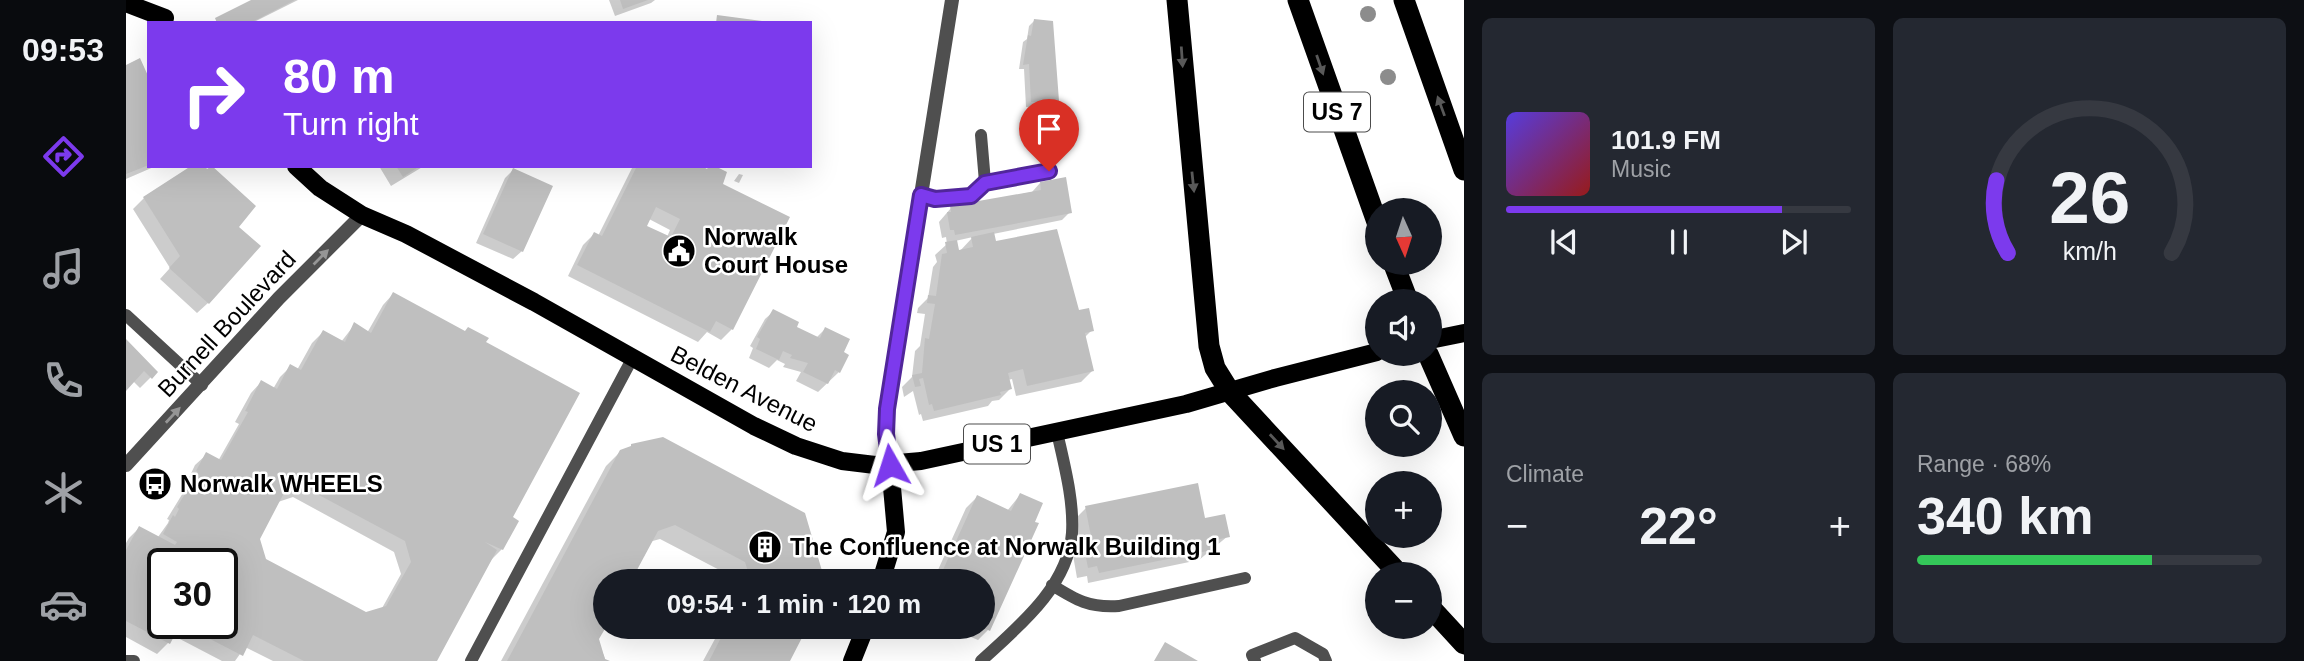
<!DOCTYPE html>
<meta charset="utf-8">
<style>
body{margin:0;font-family:Arial,sans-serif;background:#242831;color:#f1f3f6;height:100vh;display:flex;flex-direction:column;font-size:26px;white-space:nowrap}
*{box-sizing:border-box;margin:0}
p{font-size:23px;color:#9ea1a6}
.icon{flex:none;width:38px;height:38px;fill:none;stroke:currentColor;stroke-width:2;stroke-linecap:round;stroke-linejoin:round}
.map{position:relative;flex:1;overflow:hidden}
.sheet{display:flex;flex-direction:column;gap:18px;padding:18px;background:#0d0f14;width:840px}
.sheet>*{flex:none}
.banner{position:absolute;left:21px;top:21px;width:665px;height:147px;border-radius:0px;box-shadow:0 7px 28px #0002;background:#7c3aed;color:#fff;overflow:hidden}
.needle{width:46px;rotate:177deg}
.fabs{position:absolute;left:1239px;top:198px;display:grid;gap:14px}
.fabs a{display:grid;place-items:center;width:77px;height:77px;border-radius:50%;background:#171b24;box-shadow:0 7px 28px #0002;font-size:35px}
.speed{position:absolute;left:21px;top:548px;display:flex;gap:14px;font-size:35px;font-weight:700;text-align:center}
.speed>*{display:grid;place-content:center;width:91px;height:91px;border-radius:50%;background:#171b24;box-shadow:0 7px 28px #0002;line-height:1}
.speed .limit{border:4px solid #111;border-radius:10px;background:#fff;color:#111}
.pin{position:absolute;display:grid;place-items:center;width:60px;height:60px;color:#fff;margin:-72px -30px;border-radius:50% 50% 50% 0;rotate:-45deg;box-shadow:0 0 7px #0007}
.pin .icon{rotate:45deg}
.me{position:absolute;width:77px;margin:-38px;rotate:354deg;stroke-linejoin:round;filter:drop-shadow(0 0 5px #0008)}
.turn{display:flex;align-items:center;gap:24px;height:147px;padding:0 21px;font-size:32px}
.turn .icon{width:91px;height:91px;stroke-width:2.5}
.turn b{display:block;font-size:49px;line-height:60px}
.big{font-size:52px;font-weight:700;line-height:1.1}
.sheet .tile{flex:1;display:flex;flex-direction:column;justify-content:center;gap:10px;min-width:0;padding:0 24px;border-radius:10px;background:#242831}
.sheet .dial{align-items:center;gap:0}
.dial svg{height:182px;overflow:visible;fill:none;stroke:#363941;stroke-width:7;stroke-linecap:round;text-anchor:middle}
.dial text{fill:#f1f3f6;stroke:none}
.song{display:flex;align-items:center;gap:21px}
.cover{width:84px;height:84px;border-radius:10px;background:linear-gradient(135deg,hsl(250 70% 55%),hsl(0 70% 35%))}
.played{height:7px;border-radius:4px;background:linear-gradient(90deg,#7c3aed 80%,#363941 80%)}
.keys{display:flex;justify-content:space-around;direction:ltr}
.heat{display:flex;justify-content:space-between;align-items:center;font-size:38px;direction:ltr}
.charge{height:10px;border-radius:5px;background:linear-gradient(90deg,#34c759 68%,#363941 0)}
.sheet .tiles{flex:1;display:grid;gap:18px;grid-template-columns:repeat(2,1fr)}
.trip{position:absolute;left:467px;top:569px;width:402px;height:70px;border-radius:35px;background:#171b24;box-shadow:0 7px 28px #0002;font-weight:700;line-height:70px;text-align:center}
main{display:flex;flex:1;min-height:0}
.dock{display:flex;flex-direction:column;width:126px;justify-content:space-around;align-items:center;background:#090b0e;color:#9ea1a6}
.dock .icon{width:49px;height:49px}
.dock .current{color:#7c3aed}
.dock b{font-size:32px;color:#f1f3f6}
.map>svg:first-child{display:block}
</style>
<main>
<nav class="dock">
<b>09:53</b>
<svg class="icon current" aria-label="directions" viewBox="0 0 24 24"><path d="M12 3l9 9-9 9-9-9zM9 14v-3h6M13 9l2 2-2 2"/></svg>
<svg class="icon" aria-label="music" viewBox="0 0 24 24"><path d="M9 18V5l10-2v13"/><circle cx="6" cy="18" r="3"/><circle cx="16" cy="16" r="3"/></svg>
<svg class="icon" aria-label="phone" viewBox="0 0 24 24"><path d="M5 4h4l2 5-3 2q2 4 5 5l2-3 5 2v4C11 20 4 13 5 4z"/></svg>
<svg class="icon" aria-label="climate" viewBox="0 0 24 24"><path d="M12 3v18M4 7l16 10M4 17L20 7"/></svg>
<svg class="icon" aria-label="car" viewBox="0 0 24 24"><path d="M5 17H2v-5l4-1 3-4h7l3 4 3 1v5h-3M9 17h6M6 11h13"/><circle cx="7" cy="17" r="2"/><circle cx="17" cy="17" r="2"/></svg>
</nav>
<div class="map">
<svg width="1338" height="661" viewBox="0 0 1338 661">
<rect width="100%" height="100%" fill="#fff"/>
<path fill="#0003" fill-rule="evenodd" d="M 129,0 L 172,0 L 126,23 L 86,23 Z
M 483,0 L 529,0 L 525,3 L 489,16 Z
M 908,21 L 931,100 L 925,106 L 900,107 L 898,69 L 893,69 L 897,42 L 901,39 L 903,26 Z
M 0,66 L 23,82 L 23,166 L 30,166 L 0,179 Z
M 253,166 L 298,166 L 265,186 Z
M 507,166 L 572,166 L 595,185 L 606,329 L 595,340 L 581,332 L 572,342 L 442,276 L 457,245 L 468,234 L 472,236 ZM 523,219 L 544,230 L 541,237 L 519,227 Z
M 387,170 L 396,251 L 387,259 L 350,243 L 379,178 Z
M 613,174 L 617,175 L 613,183 L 608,181 Z
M 914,183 L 944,212 L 936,220 L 867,234 L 869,243 L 952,312 L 966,330 L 958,338 L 966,371 L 955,382 L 890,396 L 886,379 L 882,380 L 884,389 L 873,400 L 866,401 L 862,406 L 797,421 L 795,414 L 793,415 L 787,391 L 778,397 L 776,387 L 786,377 L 789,351 L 794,346 L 799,314 L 791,313 L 792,308 L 802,298 L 807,267 L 811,262 L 809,255 L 821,244 L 820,237 L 816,238 L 813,222 L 825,208 L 906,192 ZM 847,237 L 832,253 L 829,241 Z
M 18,198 L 111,227 L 82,303 L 71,313 L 34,279 L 44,268 L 7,209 Z
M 267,294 L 358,343 L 385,518 L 376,549 L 365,560 L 309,661 L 147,661 L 119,647 L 109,661 L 96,661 L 50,637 L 57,623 L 96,623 L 96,564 L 37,564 L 37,623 L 53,623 L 42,643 L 31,654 L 0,637 L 0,543 L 3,538 L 13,528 L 32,537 L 42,523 L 43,520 L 41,519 L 63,483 L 61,482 L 69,465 L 80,455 L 92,461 L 113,424 L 109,422 L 125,393 L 135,382 L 147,389 L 154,377 L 165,366 L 171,370 L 186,343 L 197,332 L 215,342 L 229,324 L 241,333 L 257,305 ZM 167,497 L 268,552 L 275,574 L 255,610 L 240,614 L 139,560 L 132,539 L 152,502 Z
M 648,311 L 668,328 L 691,337 L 699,329 L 715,353 L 713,372 L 692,392 L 670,381 L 675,372 L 657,367 L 659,364 L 651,360 L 643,368 L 623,358 L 627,348 L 624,346 L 639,319 Z
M 0,342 L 30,372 L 14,388 L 7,381 L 0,389 Z
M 495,451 L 698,581 L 606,581 L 605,576 L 534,539 L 523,542 L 503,581 L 480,581 L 471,639 L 480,661 L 375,661 L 480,466 Z
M 894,495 L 862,630 L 852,640 L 826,629 L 818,638 L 799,629 L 800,626 L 858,626 L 858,581 L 807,581 L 840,508 L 851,497 L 881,511 Z
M 960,508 L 1078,520 L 1102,536 L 1073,560 L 962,583 L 961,576 L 951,578 L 947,555 L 955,547 L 949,519 Z
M 596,626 L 680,626 L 662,661 L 577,661 Z"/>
<path fill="#bfbfbf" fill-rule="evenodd" d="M 125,0 L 169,0 L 124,23 L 91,23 L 89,18 Z
M 494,0 L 522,0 L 497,9 Z
M 591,15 L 636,21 L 636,23 L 590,23 Z
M 908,19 L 927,21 L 933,101 L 905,102 L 903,64 L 897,65 L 902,35 L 905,36 Z
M 14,58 L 23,78 L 23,165 L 0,174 L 0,65 Z
M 65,166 L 79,166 L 81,169 L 86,166 L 130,206 L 113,227 L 135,246 L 83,304 L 43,268 L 54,256 L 17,197 Z
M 270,166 L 294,166 L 277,177 Z
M 511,166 L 576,166 L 581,169 L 583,166 L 589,166 L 601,172 L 597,184 L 664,217 L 607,330 L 590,321 L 584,332 L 451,265 L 468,232 L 476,236 ZM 530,207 L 554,219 L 545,237 L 521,226 Z
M 387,168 L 427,186 L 397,252 L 357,234 Z
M 940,177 L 946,213 L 829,235 L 828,230 L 824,230 L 821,212 L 825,212 L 824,206 L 915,190 L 914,182 Z
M 931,229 L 953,310 L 963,308 L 968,331 L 959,333 L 968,371 L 901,386 L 897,369 L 882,373 L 886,389 L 874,392 L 875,395 L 808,411 L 806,404 L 803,405 L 797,378 L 793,379 L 795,386 L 789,387 L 786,375 L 796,373 L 799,338 L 803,339 L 809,304 L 801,303 L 802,295 L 810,296 L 816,254 L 821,253 L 819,242 L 831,240 L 833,250 L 847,247 L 845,237 L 868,232 L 870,241 Z
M 267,292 L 339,331 L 342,327 L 363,338 L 360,342 L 454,393 L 387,517 L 393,521 L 377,550 L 359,542 L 371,550 L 311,661 L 178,661 L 127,635 L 117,656 L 59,626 L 61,623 L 96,623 L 96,564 L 37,564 L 37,623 L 55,623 L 44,644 L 0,621 L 0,550 L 13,526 L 49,545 L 51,542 L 37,534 L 47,515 L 49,517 L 53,509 L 51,507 L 72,472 L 70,471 L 80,452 L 95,460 L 122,412 L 119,411 L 135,380 L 151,389 L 164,364 L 175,370 L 197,330 L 219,342 L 228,322 L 245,333 ZM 178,487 L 279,541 L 285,562 L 260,606 L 240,612 L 140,559 L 134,539 L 158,493 Z
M 647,309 L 673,322 L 671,327 L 694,338 L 699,327 L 724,339 L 718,352 L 723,355 L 714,373 L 709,370 L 702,384 L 677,372 L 682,363 L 664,358 L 666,355 L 657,351 L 653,360 L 630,349 L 634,339 L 631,337 Z
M 0,339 L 32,372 L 26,379 L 18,371 L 0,391 Z
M 537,437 L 679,513 L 699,581 L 625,581 L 619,562 L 549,525 L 532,531 L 505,581 L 480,581 L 480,627 L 473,639 L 479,659 L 484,661 L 381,661 L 494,450 L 505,446 L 505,444 Z
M 1072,483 L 1079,518 L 1099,514 L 1104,537 L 1084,541 L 1086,550 L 973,573 L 971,566 L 962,568 L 957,543 L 966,541 L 959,506 Z
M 894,493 L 917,503 L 909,522 L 913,523 L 864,631 L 858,628 L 858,581 L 812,581 L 851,495 L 885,511 Z
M 601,626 L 682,626 L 664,661 L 583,661 Z
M 1039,642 L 1072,661 L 1028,661 Z"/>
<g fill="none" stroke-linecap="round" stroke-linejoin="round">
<path stroke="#4f4f4f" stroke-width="12" d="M 855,135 L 859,182
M 795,195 L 809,199 L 845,196 L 859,182 L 923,171 L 918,128
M 0,315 L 76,385
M 926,585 C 950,600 963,608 993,606 L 1119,578
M 0,661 L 8,661
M 345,661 L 506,359
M 855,661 C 892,627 942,587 946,533 C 948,500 938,464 931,432
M 1129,661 L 1126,655 L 1169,638 L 1197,654 L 1200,661"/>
<path stroke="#4f4f4f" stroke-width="14" d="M 0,465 L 153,298 L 236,215
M 764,465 L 760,434 L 761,409 L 826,0"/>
<path stroke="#000" stroke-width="18" d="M 0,3 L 39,18
M 170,166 L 194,188 L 236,215 L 280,234 L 408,302 L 628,426 L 670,446 L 716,461 L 749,465 L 795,461 L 1060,404 L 1149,378 L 1251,352
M 1304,340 L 1338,333
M 755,581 L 770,532 L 764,465
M 726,661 L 740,626"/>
<path stroke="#000" stroke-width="21" d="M 1051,0 L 1083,346 L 1089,368 L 1104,392 L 1273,574
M 1172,0 L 1251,222
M 1278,0 L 1338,170
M 1267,262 L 1282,301
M 1302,354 L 1338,436
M 1304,607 L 1338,644"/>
</g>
<g fill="#8c8c8c">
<circle cx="1242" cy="14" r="8"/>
<circle cx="1262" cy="77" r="8"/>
</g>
<defs><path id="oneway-solid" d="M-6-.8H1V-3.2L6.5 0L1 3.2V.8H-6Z" transform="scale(1.75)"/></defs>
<g fill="#595959">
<use href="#oneway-solid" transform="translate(1056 57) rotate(86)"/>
<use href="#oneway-solid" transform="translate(1194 65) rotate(71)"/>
<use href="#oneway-solid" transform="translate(1315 106) rotate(-110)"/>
<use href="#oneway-solid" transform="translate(1067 182) rotate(84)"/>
<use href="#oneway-solid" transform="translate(1151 442) rotate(47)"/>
</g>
<g fill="#959595">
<use href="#oneway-solid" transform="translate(195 257) rotate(-45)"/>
<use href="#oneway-solid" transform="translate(47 415) rotate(-47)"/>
</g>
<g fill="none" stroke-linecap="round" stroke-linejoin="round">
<defs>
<path id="route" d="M 764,465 L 760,434 L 761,409 L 795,195 L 809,199 L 845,196 L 859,183 L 923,171"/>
</defs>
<use href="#route" stroke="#51269a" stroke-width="18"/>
<use href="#route" stroke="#7c3aed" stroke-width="12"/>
</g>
<defs>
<symbol id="civic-disc" viewBox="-11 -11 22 22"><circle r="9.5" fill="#000" stroke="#fff"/><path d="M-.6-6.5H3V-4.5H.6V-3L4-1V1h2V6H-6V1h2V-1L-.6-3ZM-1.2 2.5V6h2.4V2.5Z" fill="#fff"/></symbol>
<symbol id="bus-disc" viewBox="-11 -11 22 22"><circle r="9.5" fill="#000" stroke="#fff"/><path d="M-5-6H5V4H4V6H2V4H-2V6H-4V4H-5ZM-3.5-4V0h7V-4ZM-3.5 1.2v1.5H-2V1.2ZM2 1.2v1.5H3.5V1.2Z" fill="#fff"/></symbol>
<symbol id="building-disc" viewBox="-11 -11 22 22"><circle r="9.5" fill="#000" stroke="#fff"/><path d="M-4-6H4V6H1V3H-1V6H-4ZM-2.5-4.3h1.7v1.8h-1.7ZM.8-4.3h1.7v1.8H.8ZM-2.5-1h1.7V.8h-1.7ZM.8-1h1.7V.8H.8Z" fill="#fff"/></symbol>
</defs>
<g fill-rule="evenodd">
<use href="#civic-disc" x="534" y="232" width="38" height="38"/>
<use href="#bus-disc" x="10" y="465" width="38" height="38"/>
<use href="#building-disc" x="620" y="528" width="38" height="38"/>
</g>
<g text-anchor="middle" stroke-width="5" stroke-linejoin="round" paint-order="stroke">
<g fill="#fff" stroke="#4c4c4c" stroke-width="2">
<rect x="1178" y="92.5" width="66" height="39" rx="5"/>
<rect x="838" y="424.5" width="66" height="39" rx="5"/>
</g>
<g font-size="23" font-weight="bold" fill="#000">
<text x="1211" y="120">US 7</text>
<text x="871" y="452">US 1</text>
</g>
<g font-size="24" font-weight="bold" fill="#000" stroke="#fff" text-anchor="start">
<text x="578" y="245">Norwalk<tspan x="578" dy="28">Court House</tspan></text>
<text x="54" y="492">Norwalk WHEELS</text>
<text x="664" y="555">The Confluence at Norwalk Building 1</text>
</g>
<g font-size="24" fill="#000" stroke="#fff">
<text transform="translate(101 324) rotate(-47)" y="8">Burnell Boulevard</text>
<text transform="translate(618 389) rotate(27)" y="8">Belden Avenue</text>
</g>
</g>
</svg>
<div class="fabs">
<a><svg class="needle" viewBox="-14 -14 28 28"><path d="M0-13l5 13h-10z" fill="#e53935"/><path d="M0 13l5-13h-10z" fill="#9ea1a6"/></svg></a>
<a><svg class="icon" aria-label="sound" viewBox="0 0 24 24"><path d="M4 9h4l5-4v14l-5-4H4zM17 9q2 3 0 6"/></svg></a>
<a><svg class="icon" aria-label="search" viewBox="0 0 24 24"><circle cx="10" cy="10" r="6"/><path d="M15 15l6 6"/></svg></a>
<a>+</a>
<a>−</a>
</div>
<div class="speed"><div class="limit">30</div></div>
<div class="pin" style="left:923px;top:171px;background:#d93025"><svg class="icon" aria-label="arrive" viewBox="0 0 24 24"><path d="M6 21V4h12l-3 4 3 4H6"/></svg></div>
<svg class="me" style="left:764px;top:465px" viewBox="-20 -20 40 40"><path d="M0-17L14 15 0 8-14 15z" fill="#7c3aed" stroke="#fff" stroke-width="4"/></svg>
<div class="trip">09:54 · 1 min · 120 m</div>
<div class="banner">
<div class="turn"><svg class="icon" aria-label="right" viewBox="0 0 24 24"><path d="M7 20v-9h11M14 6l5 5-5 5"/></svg><div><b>80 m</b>Turn right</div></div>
</div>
</div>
<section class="sheet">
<div class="tiles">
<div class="tile">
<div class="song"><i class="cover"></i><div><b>101.9 FM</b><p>Music</p></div></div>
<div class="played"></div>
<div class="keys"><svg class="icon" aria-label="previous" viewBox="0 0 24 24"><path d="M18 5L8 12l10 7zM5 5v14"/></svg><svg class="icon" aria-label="pause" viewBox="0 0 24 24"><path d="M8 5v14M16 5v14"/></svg><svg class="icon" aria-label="next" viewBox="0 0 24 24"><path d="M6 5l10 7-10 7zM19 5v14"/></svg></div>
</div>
<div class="tile dial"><svg viewBox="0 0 100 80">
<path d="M14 69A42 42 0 1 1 86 69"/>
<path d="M14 69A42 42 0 0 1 9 37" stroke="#7c3aed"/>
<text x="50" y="56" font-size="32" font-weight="700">26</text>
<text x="50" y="72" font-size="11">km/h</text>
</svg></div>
<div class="tile"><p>Climate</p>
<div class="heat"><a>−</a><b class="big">22°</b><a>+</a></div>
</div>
<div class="tile"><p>Range · 68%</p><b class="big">340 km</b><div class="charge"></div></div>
</div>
</section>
</main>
